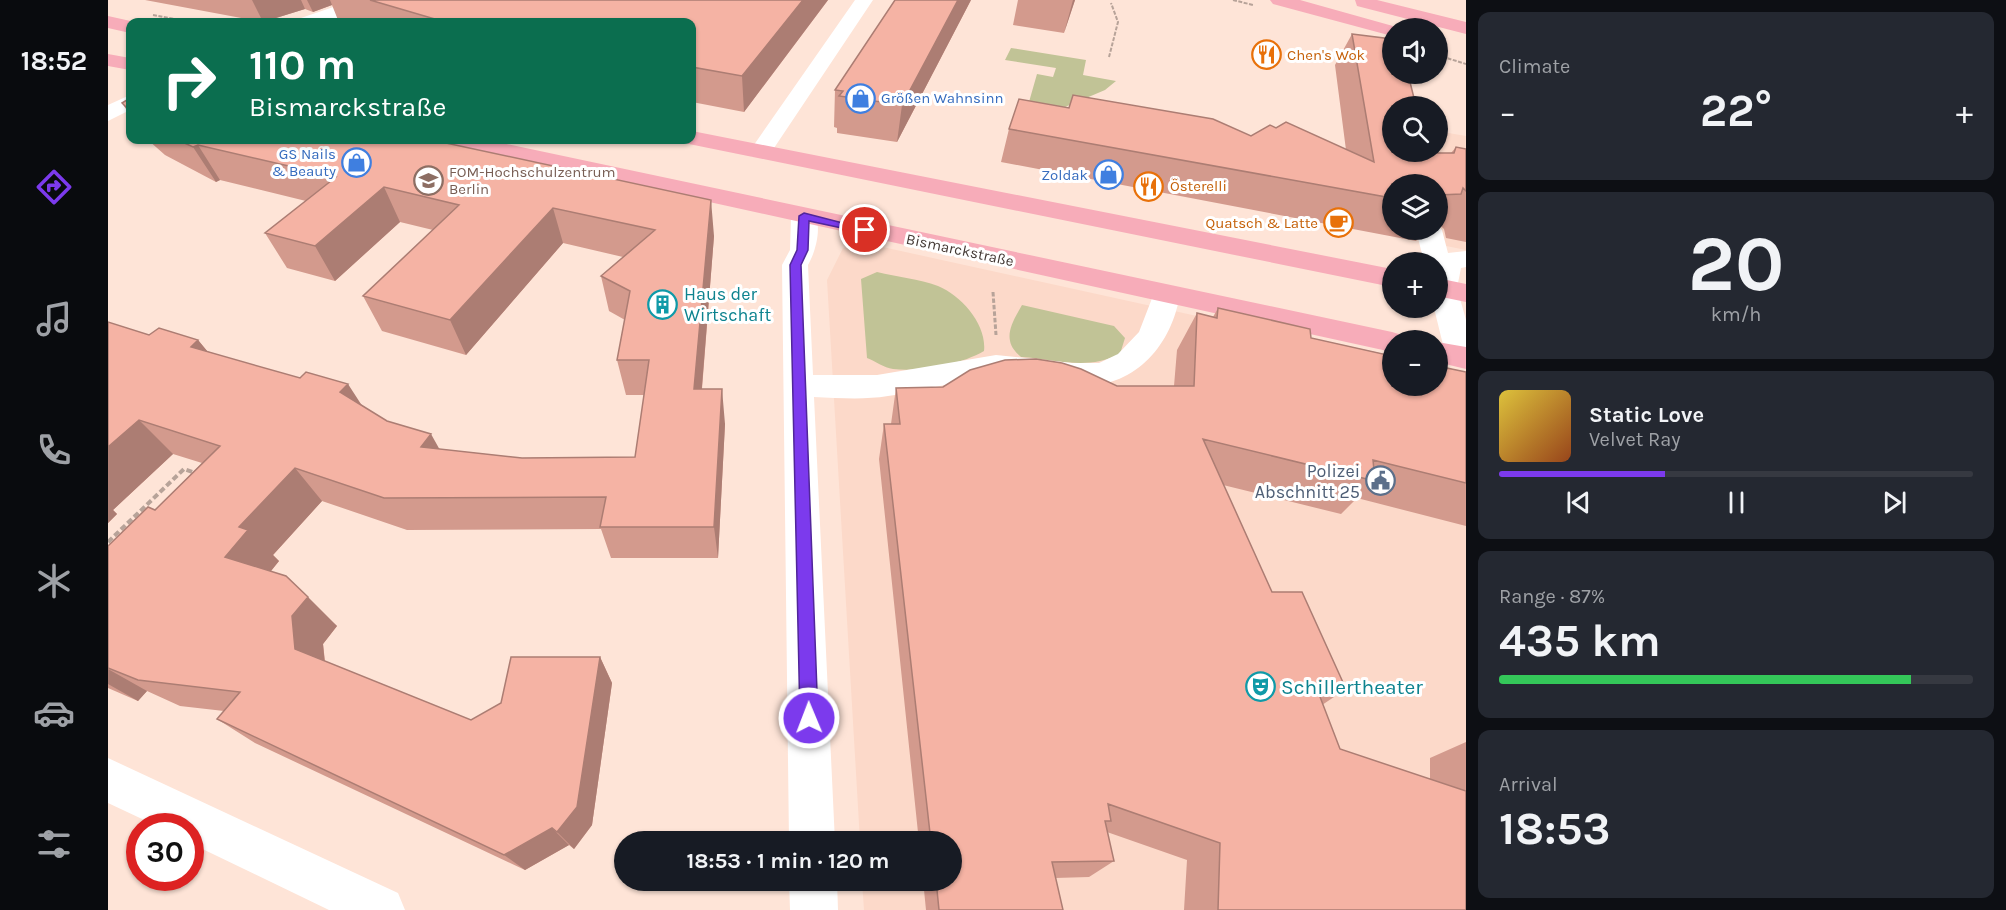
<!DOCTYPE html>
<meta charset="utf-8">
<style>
body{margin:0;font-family:Karla,sans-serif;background:#242831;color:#f1f3f6;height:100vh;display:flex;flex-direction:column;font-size:22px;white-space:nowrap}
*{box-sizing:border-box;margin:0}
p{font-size:20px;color:#9ea1a6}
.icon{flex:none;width:33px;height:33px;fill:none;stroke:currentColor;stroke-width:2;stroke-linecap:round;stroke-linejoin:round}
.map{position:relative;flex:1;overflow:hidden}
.sheet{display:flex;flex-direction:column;gap:12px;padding:12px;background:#0d0f14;width:540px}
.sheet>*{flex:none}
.guide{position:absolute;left:18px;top:18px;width:570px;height:126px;border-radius:12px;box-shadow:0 2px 4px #0004;background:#0b6e4f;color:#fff;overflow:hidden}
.controls{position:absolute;left:1274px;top:18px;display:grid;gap:12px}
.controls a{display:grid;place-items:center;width:66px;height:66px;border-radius:50%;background:#171b24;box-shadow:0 2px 4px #0004;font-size:30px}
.speed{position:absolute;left:18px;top:813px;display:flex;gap:12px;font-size:30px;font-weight:700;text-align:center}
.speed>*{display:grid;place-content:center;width:78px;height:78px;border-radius:50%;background:#171b24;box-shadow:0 2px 4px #0004;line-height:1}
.speed .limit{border:9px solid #d22;background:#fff;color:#111}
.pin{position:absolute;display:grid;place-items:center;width:51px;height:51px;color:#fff;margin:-26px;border:3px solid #fff;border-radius:50%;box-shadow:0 2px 6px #0007}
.me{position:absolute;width:66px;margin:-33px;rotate:359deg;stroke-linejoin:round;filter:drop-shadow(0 0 4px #0008)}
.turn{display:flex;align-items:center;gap:21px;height:126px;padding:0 24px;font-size:27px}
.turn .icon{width:78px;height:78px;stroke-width:2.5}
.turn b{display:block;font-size:42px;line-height:51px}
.big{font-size:45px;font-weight:700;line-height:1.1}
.sheet .tile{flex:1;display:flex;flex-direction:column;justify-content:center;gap:9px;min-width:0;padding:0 21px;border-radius:12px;background:#242831}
.sheet .dial{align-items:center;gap:0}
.dial b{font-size:78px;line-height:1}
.song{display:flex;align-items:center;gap:18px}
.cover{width:72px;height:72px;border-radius:9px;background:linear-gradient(135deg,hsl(50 70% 55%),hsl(20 70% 35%))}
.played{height:6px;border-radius:3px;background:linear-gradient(90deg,#7c3aed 35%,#363941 35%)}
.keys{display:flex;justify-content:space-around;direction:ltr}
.heat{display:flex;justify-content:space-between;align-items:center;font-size:33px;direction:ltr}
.charge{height:9px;border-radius:4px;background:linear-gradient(90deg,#34c759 87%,#363941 0)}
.trip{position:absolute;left:506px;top:831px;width:348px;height:60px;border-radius:30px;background:#171b24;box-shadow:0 2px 4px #0004;font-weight:700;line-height:60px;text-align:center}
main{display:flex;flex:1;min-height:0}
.menu{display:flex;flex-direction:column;width:108px;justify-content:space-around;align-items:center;background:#090b0e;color:#9ea1a6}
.menu .icon{width:42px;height:42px}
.menu .current{color:#7c3aed}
.menu b{font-size:27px;color:#f1f3f6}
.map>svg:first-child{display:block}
</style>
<main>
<nav class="menu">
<b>18:52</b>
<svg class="icon current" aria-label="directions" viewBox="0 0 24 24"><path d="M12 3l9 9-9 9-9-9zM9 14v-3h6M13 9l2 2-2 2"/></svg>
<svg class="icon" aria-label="music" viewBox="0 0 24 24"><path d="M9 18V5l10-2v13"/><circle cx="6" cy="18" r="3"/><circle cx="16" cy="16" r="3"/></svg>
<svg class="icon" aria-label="phone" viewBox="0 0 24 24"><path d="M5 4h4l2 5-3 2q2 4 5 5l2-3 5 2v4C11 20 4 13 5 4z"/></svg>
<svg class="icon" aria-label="climate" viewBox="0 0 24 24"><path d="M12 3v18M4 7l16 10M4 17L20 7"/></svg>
<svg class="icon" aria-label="car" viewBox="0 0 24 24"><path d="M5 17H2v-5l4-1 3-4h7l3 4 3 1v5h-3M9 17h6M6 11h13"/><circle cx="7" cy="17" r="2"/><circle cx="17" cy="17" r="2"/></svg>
<svg class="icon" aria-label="filters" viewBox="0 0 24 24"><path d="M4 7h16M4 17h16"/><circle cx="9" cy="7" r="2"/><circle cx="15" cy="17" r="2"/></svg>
</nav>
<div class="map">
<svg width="1358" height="910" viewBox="0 0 1358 910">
<rect width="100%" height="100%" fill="#fee4d7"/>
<path fill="#fcd9c9" d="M 1329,131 L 1358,136 L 1358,250 L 1333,245 L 1329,230 L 1329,184 L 1309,152 L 1329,152 Z
M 761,244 L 1284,359 L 1284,386 L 1329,386 L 1358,375 L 1358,910 L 756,910 L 754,881 L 843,880 L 843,842 L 752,841 L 719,280 L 735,248 L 743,246 L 757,250 Z"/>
<path fill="#c1c396" d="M 903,48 L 978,60 L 975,75 L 1008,81 L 997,90 L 957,107 L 921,102 L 929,74 L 945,77 L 948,68 L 897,60 Z
M 769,272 C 789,277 811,279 830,286 C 854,296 879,325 876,351 C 852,365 812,372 785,369 C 776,368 767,361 759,358 L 753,279 Z
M 914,305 L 1006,326 L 1017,338 L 1012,354 C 978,371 949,359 913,357 C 893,341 903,324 914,305 Z"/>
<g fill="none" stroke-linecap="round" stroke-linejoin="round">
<path stroke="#b7a399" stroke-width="2" stroke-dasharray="4 1.5" stroke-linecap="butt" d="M 1125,0 L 1145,5
M 45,15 L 83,22
M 1329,55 L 1358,64
M 1001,57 L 1010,22 L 1003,3"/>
<path stroke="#b7a399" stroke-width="3" stroke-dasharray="4.5 2" stroke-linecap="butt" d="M 885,292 L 888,335"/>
<path stroke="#b7a399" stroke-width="4" stroke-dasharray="6 3" stroke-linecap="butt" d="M 0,542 L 76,469 L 90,474"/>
<path fill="#fff" fill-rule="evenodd" d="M 246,0 L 273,0 L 270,4 L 217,22 L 191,22 L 193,18 Z
M 747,0 L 765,0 L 660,157 L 644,157 L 641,152 Z
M 22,95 L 22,110 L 0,121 L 0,105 Z
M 696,208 L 705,211 C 715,225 708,251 700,265 L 705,375 L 769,375 L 888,355 L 964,363 L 991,363 L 1010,354 L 1031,332 L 1048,288 L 1058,285 L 1068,288 L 1072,294 C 1064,344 1029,386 975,386 C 941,386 909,374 875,378 C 843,382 812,392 780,396 C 756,400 731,398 706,397 L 727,842 L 681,842 L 674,265 L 682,250 L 683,216 L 687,211 Z
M 1329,224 L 1334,230 L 1340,253 L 1358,251 L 1358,267 L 1353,268 L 1349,288 L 1358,320 L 1358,366 L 1342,364 L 1338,357 L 1326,308 L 1329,308 L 1329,262 L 1316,262 L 1308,230 L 1329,230 Z
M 0,758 L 290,893 L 297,910 L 221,910 L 82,843 L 82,826 L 49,826 L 0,803 Z
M 681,880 L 729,880 L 730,910 L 682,910 Z"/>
<path fill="#f7acb9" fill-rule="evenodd" d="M 1162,0 L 1192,0 L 1292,28 L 1284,28 L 1284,36 L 1165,4 Z
M 1247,0 L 1269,0 L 1358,22 L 1358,34 L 1249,6 Z
M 0,16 L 27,22 L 22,22 L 22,33 L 0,28 Z
M 0,54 L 22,58 L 22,70 L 0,66 Z
M 584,131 L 1284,269 L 1284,287 L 576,143 L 574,140 L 584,140 Z
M 340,140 L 380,140 L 1284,332 L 1294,335 L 1298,340 L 1284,340 L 1284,352 L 351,147 L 343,145 Z
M 1329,278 L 1358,284 L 1358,302 L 1329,296 Z
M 1329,342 L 1358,347 L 1358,369 L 1329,362 Z"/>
</g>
<path fill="#d39a8d" d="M 37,0 L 720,0 L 636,112 L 584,102 L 584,22 L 239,22 L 230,20 L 224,5 L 205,12 L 197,9 L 155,22 Z
M 863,0 L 789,142 L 729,133 L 729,128 L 726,127 L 727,90 Z
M 910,0 L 967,0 L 956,33 L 905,25 Z
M 1244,34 L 1320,153 L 1343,153 L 1348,147 L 1358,149 L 1358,242 L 1338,238 L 1336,229 L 1330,223 L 1329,225 L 1329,184 L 1284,184 L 1284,230 L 1317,230 L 1308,241 L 893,162 L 901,129 L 961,108 L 1143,136 L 1168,128 L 1238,150 L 1227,65 Z
M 22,98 L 22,115 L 14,103 Z
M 40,140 L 324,140 L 606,236 L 594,389 L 617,424 L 610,558 L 503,558 L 493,529 L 299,530 L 214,501 L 165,555 L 171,561 L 163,571 L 229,626 L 215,644 L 217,661 L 363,720 L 492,657 L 504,683 L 484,825 L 466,849 L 461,845 L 417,870 L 147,743 L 109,719 L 116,711 L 72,706 L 39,691 L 30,701 L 0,688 L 0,546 L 47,510 L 94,463 L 65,454 L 5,510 L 9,514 L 0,523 L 0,322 L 41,335 L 90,340 L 99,351 L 253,405 L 279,421 L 332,449 L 414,458 L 527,457 L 536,395 L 518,395 L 509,360 L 517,320 L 501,311 L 493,276 L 515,257 L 455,243 L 358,355 L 274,331 L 255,296 L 325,230 L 292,222 L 227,281 L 179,268 L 157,233 L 198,201 L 112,180 L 108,182 L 57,155 Z
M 1110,308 L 1203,338 L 1358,372 L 1358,526 L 1249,498 L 1233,514 L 1115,485 L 1164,592 L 1238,689 L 1214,705 L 1232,749 L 1322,780 L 1322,758 L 1358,742 L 1358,910 L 1076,910 L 1079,860 L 999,832 L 1006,861 L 981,877 L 947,878 L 955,910 L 818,910 L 815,880 L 843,880 L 843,842 L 811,842 L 771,459 L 776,424 L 783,424 L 788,388 L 1066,386 L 1069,350 L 1089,313 L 1105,317 Z"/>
<path fill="#ac7d73" d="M 144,0 L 193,0 L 197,9 L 155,22 Z
M 199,0 L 222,0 L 224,5 L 205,12 Z
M 695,0 L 720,0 L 636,112 L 634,76 Z
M 850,0 L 863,0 L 789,142 L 794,105 Z
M 965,0 L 967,0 L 956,33 Z
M 90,145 L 112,180 L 108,182 L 85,147 Z
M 276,187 L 292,222 L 227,281 L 207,246 Z
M 603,200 L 606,236 L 591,423 L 586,389 Z
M 445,208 L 455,243 L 358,355 L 342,320 Z
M 90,340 L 119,375 L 83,347 Z
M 240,384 L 262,418 L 232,392 Z
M 614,389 L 617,424 L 610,558 L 606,527 Z
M 31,420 L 65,454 L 5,510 L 9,514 L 0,523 L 0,447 Z
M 323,434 L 342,468 L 313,447 Z
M 187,468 L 214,501 L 165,555 L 171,561 L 150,587 L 117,557 L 131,527 Z
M 200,597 L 229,626 L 215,644 L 218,676 L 187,649 L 184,616 Z
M 492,657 L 504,683 L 484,825 L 466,849 L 449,832 Z
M 0,669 L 39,691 L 30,701 L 0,684 Z
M 444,828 L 461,845 L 417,870 L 396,855 Z"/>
<path fill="#f5b3a4" stroke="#ac7d73" stroke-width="1.5" d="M 262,0 L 695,0 L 634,76 L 584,67 L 584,22 L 337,22 Z
M 787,0 L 850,0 L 794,105 L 731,96 L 735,91 L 727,90 Z
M 1244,34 L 1284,39 L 1284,74 L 1300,74 L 1308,106 L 1284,106 L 1284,152 L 1320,152 L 1320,153 L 1346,153 L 1348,147 L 1358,149 L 1358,191 L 1355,188 L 1353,194 L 1331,195 L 1334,207 L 1329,206 L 1329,184 L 1284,184 L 1284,198 L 901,129 L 911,99 L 961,108 L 965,95 L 1105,119 L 1143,136 L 1162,125 L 1168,128 L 1178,122 L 1266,162 Z
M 22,98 L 22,111 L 14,103 Z
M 70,140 L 324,140 L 603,200 L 586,389 L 614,389 L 606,527 L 492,527 L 498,497 L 276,498 L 187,468 L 131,527 L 140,530 L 117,557 L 178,576 L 200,597 L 184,616 L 187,649 L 363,720 L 393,703 L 403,657 L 492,657 L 469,807 L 449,832 L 444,828 L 396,855 L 109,719 L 132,692 L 30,680 L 0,668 L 0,546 L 40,507 L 47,510 L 112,446 L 31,420 L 0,447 L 0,322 L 41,335 L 51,328 L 90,340 L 83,347 L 192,378 L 198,372 L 240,384 L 232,392 L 279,421 L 323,434 L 313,447 L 414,458 L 527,457 L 541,360 L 509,360 L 522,291 L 493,276 L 547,230 L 445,208 L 342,320 L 255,296 L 351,205 L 276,187 L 207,246 L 157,233 L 228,177 L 90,145 L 85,147 Z
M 1110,308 L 1202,329 L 1203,338 L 1284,356 L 1284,386 L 1329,386 L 1329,366 L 1358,372 L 1358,483 L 1265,460 L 1267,481 L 1095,439 L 1164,592 L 1194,592 L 1238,689 L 1209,689 L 1232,749 L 1358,791 L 1358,910 L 1110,910 L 1112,843 L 1000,804 L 1003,821 L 997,821 L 1006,861 L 944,862 L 955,910 L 831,910 L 828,880 L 843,880 L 843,842 L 823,842 L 776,424 L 792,424 L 788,388 L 835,387 L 862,370 L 897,360 L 928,359 L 954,363 L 973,369 L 1009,386 L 1086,386 L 1089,313 L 1109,318 Z"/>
<path fill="#7c3aed" stroke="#51269a" stroke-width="1.5" d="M 696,213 L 762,230 L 757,233 L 701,221 L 700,250 L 693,265 L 710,718 L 707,725 L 701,727 L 695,725 L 692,718 L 682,265 L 689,250 L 691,216 Z"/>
<defs>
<symbol id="restaurant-ring" viewBox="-11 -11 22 22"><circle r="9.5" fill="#fff" stroke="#e8710a" stroke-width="1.5"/><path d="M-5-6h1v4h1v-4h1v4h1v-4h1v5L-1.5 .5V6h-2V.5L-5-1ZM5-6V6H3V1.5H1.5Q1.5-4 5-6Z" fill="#e8710a"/></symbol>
<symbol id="shop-ring" viewBox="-11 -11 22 22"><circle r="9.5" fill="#fff" stroke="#3f7fe0" stroke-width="1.5"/><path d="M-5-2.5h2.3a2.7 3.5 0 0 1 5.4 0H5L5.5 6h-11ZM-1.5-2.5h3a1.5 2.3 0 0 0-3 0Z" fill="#3f7fe0"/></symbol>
<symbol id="university-ring" viewBox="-11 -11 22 22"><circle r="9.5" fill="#fff" stroke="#8d6e63" stroke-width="1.5"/><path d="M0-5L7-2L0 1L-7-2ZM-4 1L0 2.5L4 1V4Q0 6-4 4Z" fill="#8d6e63"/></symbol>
<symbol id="cafe-ring" viewBox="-11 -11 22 22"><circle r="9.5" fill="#fff" stroke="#e8710a" stroke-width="1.5"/><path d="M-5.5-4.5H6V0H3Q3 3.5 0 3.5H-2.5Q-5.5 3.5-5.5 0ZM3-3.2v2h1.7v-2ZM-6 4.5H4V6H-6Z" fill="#e8710a"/></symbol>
<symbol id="building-ring" viewBox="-11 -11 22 22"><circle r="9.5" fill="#fff" stroke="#0f9aa8" stroke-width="1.5"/><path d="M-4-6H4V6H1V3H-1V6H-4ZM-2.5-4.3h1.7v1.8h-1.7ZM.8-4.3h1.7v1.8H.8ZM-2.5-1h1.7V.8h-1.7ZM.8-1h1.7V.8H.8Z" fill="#0f9aa8"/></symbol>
<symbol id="civic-ring" viewBox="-11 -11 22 22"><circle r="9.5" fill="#fff" stroke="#5c6f8a" stroke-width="1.5"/><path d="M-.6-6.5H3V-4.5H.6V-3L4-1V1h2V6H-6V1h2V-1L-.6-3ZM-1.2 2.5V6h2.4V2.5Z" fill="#5c6f8a"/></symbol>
<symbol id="theatre-ring" viewBox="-11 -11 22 22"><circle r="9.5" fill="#fff" stroke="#0f9aa8" stroke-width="1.5"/><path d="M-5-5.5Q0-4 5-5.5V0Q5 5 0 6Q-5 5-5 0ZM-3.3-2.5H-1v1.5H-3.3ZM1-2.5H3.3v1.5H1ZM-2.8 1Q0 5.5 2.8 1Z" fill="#0f9aa8"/></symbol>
</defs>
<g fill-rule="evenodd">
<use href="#restaurant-ring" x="1142" y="38" width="33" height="33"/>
<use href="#shop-ring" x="736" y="82" width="33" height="33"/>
<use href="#shop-ring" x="232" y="146" width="33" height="33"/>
<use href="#shop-ring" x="984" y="158" width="33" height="33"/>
<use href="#university-ring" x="304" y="164" width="33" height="33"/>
<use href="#restaurant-ring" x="1024" y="170" width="33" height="33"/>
<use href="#cafe-ring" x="1214" y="206" width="33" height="33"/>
<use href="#building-ring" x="538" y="288" width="33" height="33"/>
<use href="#civic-ring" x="1256" y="464" width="33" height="33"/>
<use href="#theatre-ring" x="1136" y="670" width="33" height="33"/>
</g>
<g text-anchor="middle" stroke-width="6" stroke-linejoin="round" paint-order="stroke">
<g font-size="15" fill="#c56008" stroke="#fff" text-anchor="start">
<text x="1179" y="60">Chen's Wok</text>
<text x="1062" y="191">Österelli</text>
<text x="1210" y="228" text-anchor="end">Quatsch &amp; Latte</text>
</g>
<g font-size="15" fill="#366cbe" stroke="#fff" text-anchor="end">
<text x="773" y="103" text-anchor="start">Größen Wahnsinn</text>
<text x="228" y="159">GS Nails<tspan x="228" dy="17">&amp; Beauty</tspan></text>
<text x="980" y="180">Zoldak</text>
</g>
<g font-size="15" fill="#785e54" stroke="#fff" text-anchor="start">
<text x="341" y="177">FOM-Hochschulzentrum<tspan x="341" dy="17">Berlin</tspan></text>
</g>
<g font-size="15" fill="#423833" stroke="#fff">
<text transform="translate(852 250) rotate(12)" y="5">Bismarckstraße</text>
</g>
<g font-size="18" fill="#0d838f" stroke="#fff" text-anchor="start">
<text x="576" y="300">Haus der<tspan x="576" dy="21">Wirtschaft</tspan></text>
</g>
<g font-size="18" fill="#4e5e75" stroke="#fff" text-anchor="end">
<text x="1252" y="477">Polizei<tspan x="1252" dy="21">Abschnitt 25</tspan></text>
</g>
<g font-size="21" fill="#0d838f" stroke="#fff" text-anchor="start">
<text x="1173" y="694">Schillertheater</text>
</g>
</g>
</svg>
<div class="controls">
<a><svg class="icon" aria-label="sound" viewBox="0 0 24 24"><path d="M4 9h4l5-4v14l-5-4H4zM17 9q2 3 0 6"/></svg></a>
<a><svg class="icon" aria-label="search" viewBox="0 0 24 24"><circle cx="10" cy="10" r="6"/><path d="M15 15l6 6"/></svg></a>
<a><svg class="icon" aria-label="layers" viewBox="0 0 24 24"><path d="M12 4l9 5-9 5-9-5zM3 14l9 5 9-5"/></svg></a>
<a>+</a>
<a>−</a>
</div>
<div class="speed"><div class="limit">30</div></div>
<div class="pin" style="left:757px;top:230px;background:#d93025"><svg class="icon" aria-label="arrive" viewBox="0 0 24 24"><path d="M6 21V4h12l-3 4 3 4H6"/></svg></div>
<svg class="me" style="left:701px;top:718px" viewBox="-20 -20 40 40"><circle r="17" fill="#7c3aed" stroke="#fff" stroke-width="3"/><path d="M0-11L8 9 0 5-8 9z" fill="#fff"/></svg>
<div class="trip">18:53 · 1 min · 120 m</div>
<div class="guide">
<div class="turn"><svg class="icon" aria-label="right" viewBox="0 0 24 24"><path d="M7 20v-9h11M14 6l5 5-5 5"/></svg><div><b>110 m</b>Bismarckstraße</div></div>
</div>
</div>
<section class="sheet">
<div class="tile"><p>Climate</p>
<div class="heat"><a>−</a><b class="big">22°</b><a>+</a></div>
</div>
<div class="tile dial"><b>20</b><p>km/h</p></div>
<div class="tile">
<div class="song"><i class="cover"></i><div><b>Static Love</b><p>Velvet Ray</p></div></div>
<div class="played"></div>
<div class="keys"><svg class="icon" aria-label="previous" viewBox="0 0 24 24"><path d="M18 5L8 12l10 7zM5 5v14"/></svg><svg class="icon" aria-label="pause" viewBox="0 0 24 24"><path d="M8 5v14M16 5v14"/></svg><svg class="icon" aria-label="next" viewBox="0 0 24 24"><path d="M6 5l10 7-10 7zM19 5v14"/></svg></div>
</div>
<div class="tile"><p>Range · 87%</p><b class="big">435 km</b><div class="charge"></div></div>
<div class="tile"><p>Arrival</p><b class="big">18:53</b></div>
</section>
</main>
